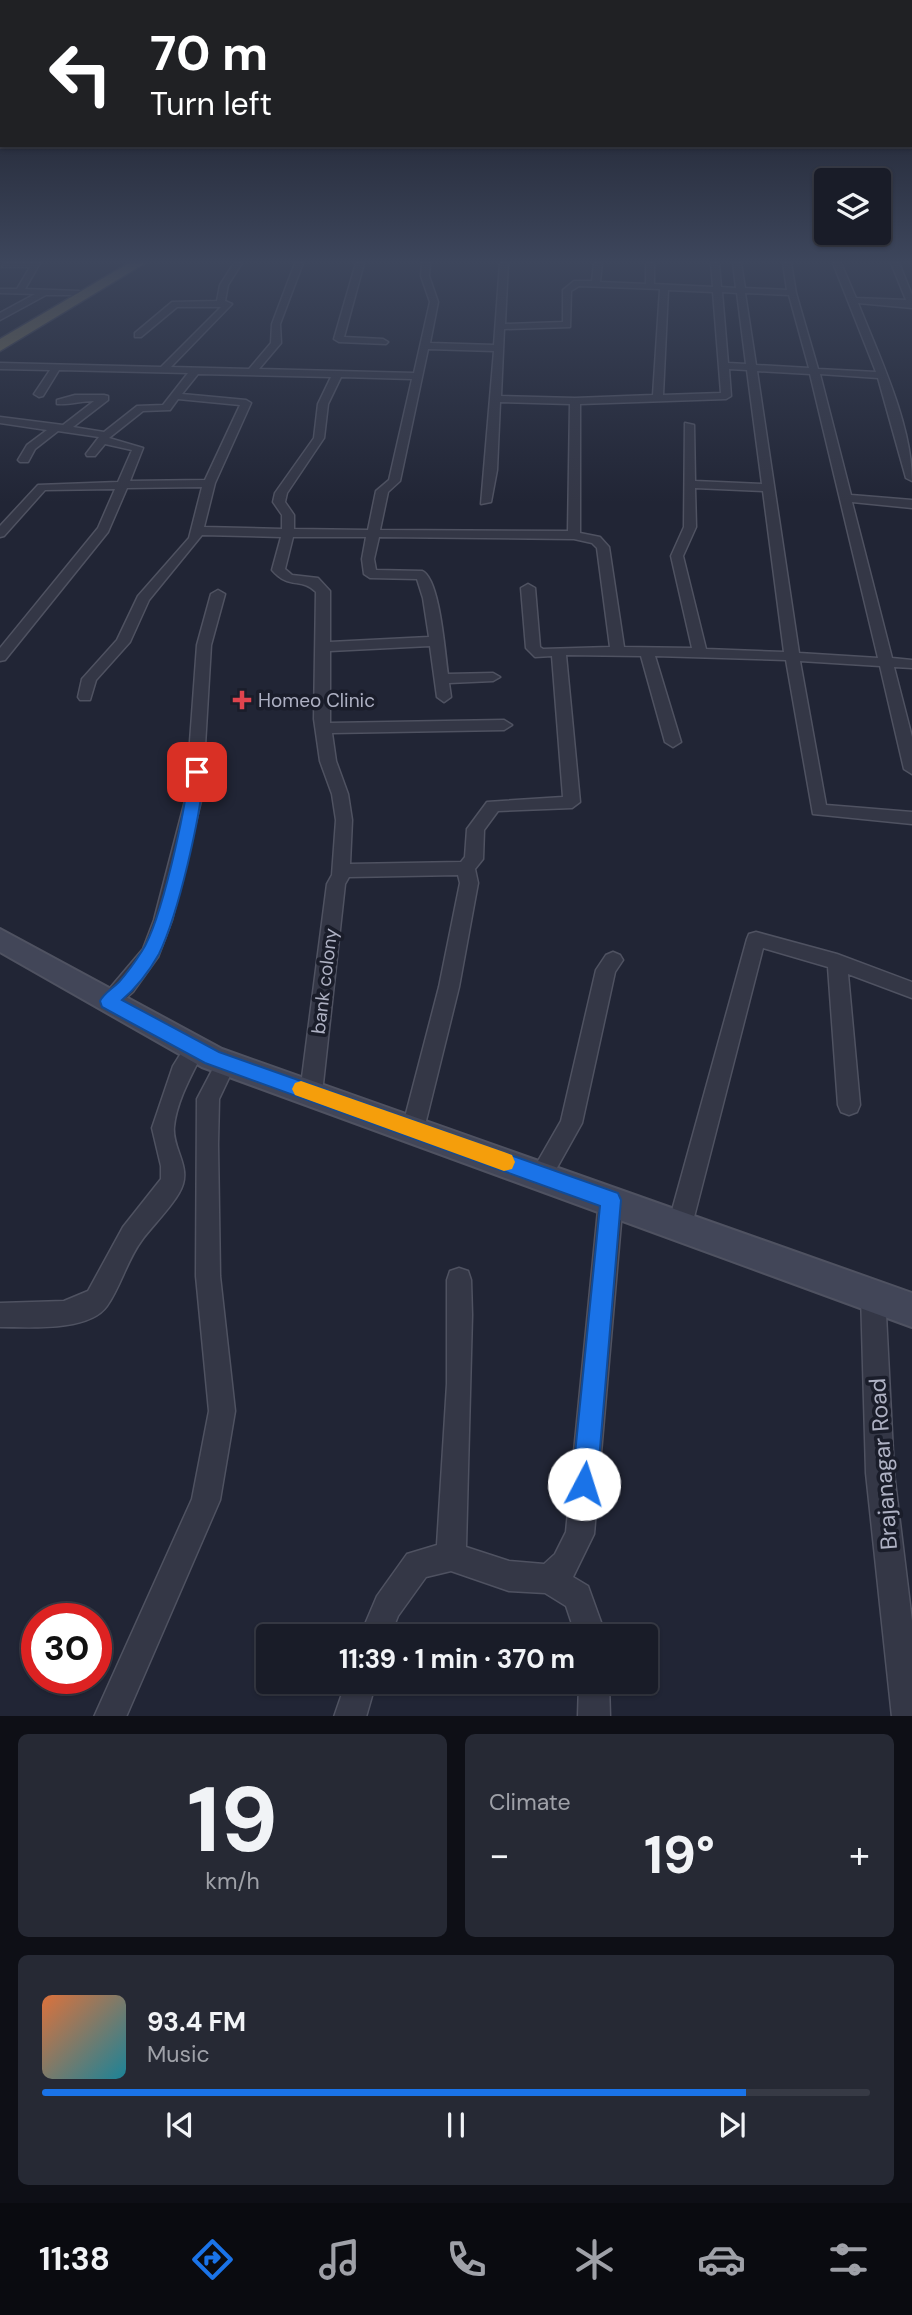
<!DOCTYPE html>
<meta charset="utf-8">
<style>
body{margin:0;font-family:"DM Sans",sans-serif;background:#262934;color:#f1f3f6;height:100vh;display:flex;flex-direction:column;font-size:26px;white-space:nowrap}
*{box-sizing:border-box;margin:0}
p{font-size:23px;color:#9fa1a8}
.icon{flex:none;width:38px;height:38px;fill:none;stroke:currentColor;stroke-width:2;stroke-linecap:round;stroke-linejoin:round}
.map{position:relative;height:1716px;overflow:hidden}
.sheet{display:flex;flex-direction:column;gap:18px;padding:18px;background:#0e0f16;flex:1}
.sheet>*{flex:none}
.guide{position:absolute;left:0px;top:0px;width:914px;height:147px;box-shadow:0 2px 5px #0004,0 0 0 2px #373a45;background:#202124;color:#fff;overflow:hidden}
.controls{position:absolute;left:814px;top:168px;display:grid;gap:14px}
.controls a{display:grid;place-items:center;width:77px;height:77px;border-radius:7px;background:#191c28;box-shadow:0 2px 5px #0004,0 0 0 2px #373a45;font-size:35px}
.speed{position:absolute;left:21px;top:1603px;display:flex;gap:14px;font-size:35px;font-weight:700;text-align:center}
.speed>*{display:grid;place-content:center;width:91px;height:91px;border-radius:50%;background:#191c28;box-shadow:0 2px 5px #0004,0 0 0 2px #373a45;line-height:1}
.speed .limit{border:10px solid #d22;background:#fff;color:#111}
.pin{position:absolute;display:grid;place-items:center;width:60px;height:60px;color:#fff;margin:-30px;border-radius:14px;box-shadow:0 4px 10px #0006}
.me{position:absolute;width:77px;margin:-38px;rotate:5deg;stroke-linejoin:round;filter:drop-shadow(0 0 5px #0008)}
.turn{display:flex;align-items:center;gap:24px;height:147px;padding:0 35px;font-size:32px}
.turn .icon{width:91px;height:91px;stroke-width:2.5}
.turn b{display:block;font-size:49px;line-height:60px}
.big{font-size:52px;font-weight:700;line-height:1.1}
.sheet .tile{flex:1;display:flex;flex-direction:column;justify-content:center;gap:10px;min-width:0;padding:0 24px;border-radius:10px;background:#262934}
.sheet .dial{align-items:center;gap:0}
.dial b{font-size:91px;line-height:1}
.song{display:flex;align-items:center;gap:21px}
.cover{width:84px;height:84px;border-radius:10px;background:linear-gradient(135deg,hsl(20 70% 55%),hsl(190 70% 35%))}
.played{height:7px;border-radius:4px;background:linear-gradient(90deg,#1a73e8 85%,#373a45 85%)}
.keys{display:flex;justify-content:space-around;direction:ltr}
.heat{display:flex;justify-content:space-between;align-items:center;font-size:38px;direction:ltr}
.sheet .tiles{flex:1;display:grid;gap:18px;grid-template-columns:1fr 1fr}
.tile:last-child{grid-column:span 2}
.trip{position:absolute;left:256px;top:1624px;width:402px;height:70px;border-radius:7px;background:#191c28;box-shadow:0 2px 5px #0004,0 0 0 2px #373a45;font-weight:700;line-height:70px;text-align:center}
.menu{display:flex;height:112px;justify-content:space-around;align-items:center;background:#0a0b10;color:#9fa1a8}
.menu .icon{width:49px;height:49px}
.menu .on{color:#1a73e8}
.menu b{font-size:32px;color:#f1f3f6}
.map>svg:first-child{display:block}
</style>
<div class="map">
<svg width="912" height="1717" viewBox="0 0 912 1717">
<rect width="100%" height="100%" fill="#212535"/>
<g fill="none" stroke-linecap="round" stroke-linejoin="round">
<defs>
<path id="street" d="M 5,263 L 40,263 L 25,289 L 79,291 L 83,293 L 79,295 L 46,295 L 0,320 L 0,313 L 35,294 L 0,293 L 0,289 L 17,289 L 30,267 L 2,267 Z
M 234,263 L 242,263 L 228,285 L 225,301 L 232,304 L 171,367 L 249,369 L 271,343 L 272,324 L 295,263 L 303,263 L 280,324 L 281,343 L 259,369 L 414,373 L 430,302 L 421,276 L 422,263 L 430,263 L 429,276 L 438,302 L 430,343 L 494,345 L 500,263 L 508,263 L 505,324 L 563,322 L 563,290 L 574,281 L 592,281 L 594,263 L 602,263 L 600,282 L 646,284 L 646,263 L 654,263 L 654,284 L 713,287 L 711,263 L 719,263 L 721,287 L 736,288 L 733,263 L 741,263 L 745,288 L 787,290 L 783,263 L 791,263 L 796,293 L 818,369 L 876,372 L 833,263 L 841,263 L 856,298 L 906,300 L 891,263 L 899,263 L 912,295 L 912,308 L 858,303 C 879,356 912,424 912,481 L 906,478 L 878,378 L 820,374 L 851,495 L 912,500 L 912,508 L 852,502 L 892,658 L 912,660 L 912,668 L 894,667 L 912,737 L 912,774 L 904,769 L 880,666 L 800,661 L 826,805 L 912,812 L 912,824 L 813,814 L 786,660 L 655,656 L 681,742 L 673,747 L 665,742 L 641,656 L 566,655 L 580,802 L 572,808 L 498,811 L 484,830 L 483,859 L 475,869 L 478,883 L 459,987 L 424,1129 L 421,1136 L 413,1139 L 405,1136 L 402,1129 L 439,987 L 460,883 L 458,875 L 349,877 L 345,884 L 322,1093 L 319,1100 L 311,1102 L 303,1100 L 300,1093 L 327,884 L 332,875 L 336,820 L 332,794 L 320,761 L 314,719 L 316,592 C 301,577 289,590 272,570 L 281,537 L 202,535 L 149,600 L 130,642 L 96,680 L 90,700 L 80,700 L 78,697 L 82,679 L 117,640 L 138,596 L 189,538 L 202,487 L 127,488 L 108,532 L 5,660 L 0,661 L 0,648 L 98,528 L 115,489 L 45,490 L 4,536 L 0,537 L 0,526 L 38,485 L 118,482 L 132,450 L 105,444 L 95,456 L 87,456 L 86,454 L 99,437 L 58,431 L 35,449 L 28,462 L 20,462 L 18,460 L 27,445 L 47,430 L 0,423 L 0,417 L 63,425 L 94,401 C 82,401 69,405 57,404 L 57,400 L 75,395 L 104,395 L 108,396 L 108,400 L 73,427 L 104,432 L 137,406 L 163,405 L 188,373 L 59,370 L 43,396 L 39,397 L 34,394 L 50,370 L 0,369 L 0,363 L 161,367 L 221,307 L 177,307 L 141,337 L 135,337 L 135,333 L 172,302 L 217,301 L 220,285 ZM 579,286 L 660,289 L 653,395 L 575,398 L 501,396 L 504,329 L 570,327 L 571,291 ZM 668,290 L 713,292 L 721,393 L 663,395 ZM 722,292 L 737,293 L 746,364 L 728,363 ZM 745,293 L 789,295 L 809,368 L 756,365 ZM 428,349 L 494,351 L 481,504 L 491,502 L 497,470 L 500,402 L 570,404 L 568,531 L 380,530 L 388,492 L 400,481 ZM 729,369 L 747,370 L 762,484 L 695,481 L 694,425 L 685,423 L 684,527 L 671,556 L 692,648 L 624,647 L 609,547 L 600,537 L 580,533 L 580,404 L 726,399 L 731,396 ZM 757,371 L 810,374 L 878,658 L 799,653 ZM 198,374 L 331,377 L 318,404 L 314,438 L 275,493 L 273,502 L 282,515 L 282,529 L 204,527 L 215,483 L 251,403 L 246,400 L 182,394 ZM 341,377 L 412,379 L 389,480 L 376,491 L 368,530 L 294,529 L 294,515 L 285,502 L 287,493 L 324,438 L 328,404 ZM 178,399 L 240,405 L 205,480 L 130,481 L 143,448 L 109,438 L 143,411 L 170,410 ZM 695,488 L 763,491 L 784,652 L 706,649 L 683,556 L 696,527 ZM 293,537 L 366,537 L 362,559 L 364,574 L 370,578 L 417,579 L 423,598 L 429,637 L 330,642 L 330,591 L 318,578 L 292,575 L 285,569 ZM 379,537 L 574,539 L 592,543 L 597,548 L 610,647 L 543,649 L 540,647 L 535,588 L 528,584 L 521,588 L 526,648 L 535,657 L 552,656 L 563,797 L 487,802 L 467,829 L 465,857 L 461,862 L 350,864 L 352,820 L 348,794 L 336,761 L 332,733 L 504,730 L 512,725 L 504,720 L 330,723 L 330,651 L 430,646 L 437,697 L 444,702 L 451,697 L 449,683 L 493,681 L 500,677 L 493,673 L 448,674 C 445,655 440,578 422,571 L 376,570 L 374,559 Z
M 356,263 L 364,263 L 344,337 L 383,339 L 388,342 L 386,344 L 339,342 L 334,339 Z
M 218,590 L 225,594 L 211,645 L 202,797 L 172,920 L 158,957 L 133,992 L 116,1007 L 109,1009 L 102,1007 L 99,1001 L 143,949 L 154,920 L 186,797 L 197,645 L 211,594 Z
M 756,932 L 837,954 L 912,982 L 912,998 L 848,974 L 860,1105 L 857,1112 L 849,1115 L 841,1112 L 838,1105 L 828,967 L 763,948 L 692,1225 L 688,1233 L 680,1236 L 672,1233 L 668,1225 L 747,939 L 749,934 Z
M 613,952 L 620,955 L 623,960 L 615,972 L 582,1123 L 549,1182 L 541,1186 L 533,1182 L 530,1175 L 561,1121 L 596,970 L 606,955 Z
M 195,1039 L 202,1042 L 205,1048 C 193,1073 177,1099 174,1127 C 172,1147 189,1164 183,1184 C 178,1201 153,1225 142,1240 C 127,1260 121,1286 107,1306 C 89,1332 28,1327 0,1327 L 0,1303 L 64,1301 L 88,1291 L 123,1227 L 161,1179 L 161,1166 L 152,1128 L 173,1066 L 188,1042 Z
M 226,1054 L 233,1057 L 236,1063 L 219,1099 L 218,1144 L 220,1276 L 235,1411 L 220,1500 L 126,1717 L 94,1717 L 192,1499 L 209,1411 L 196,1276 L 197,1099 L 219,1057 Z
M 611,1189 L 619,1192 L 623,1200 L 594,1534 L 573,1577 L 588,1586 L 606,1636 L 576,1636 L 566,1606 L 545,1593 L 509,1591 L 451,1571 L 426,1577 L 398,1616 L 390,1636 L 360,1636 L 377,1596 L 407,1554 L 437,1545 L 447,1384 L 447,1280 L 450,1271 L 459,1268 L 468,1271 L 471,1280 L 472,1315 L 466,1547 L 509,1561 L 544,1564 L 555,1554 L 566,1532 L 599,1200 L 603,1192 Z
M 873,1282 L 882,1285 L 885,1294 L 894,1473 L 912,1621 L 912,1717 L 892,1717 L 866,1473 L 861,1294 L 864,1285 Z
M 346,1682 L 376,1682 L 366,1717 L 334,1717 Z
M 579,1682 L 609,1682 L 610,1717 L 578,1717 Z"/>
<path id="secondary" d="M 0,929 L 222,1049 L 912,1293 L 912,1327 L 202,1067 L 0,952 Z"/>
<path id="highway" d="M 129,263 L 145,263 L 0,351 L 0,339 Z"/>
</defs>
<use href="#street" stroke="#4f5261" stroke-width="3"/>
<use href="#secondary" stroke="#4f5261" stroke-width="4"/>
<use href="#highway" stroke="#3c3f4d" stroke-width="3"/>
<use href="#street" fill="#343746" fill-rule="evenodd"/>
<use href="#secondary" fill="#424658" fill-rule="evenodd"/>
<use href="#highway" fill="#6b6752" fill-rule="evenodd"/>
</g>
<linearGradient id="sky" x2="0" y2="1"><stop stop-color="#12141d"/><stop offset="0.52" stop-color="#3d465c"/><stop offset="1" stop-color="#3d465c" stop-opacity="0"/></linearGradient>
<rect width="912" height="503" fill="url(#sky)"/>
<path fill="#1a73e8" stroke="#114b97" stroke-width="2" d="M 197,767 L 204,772 C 200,819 179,912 159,954 C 150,970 136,988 122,1000 L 219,1052 L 618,1193 L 621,1200 L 597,1484 L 593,1493 L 584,1497 L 576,1493 L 572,1484 L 600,1206 L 205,1063 L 102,1007 L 100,1001 C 104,993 112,989 119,982 C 127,973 135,962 142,951 C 162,920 185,811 189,772 Z"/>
<path fill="#f59e0b" d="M 301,1081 L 504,1152 L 512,1155 L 515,1162 L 512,1169 L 504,1171 L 295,1095 L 292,1089 L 295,1083 Z"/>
<path fill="#e0444e" stroke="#1a1d2a" stroke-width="2.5" d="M238.5 689.5h7v7h7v7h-7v7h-7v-7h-7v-7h7z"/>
<g text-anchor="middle" stroke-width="7" stroke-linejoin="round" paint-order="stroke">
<g font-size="19" fill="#aeb1c3" stroke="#1a1d2a" text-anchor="start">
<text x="258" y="707">Homeo Clinic</text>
</g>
<g font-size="19" fill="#aeb1c3" stroke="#1a1d2a">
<text transform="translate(324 981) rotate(-83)" y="7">bank colony</text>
</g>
<g font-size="23" fill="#aeb1c3" stroke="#1a1d2a">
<text transform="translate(883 1464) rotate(-94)" y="8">Brajanagar Road</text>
</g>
</g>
</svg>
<div class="controls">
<a><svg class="icon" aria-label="layers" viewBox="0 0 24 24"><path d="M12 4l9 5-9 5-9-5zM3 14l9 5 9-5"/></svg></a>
</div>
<div class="speed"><div class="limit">30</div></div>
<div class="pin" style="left:197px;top:772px;background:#d93025"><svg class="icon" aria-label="arrive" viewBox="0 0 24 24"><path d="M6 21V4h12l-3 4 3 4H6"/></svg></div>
<svg class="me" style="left:584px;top:1484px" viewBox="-20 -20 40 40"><circle r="19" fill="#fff"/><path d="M0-13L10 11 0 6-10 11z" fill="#1a73e8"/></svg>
<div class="trip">11:39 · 1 min · 370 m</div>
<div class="guide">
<div class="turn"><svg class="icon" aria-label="left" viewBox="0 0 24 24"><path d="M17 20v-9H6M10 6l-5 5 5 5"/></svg><div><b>70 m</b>Turn left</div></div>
</div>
</div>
<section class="sheet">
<div class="tiles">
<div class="tile dial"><b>19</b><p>km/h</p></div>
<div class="tile"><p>Climate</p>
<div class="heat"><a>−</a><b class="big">19°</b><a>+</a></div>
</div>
<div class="tile">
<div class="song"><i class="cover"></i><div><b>93.4 FM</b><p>Music</p></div></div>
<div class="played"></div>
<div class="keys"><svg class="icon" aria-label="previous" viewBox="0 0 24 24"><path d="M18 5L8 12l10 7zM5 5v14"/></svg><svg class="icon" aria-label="pause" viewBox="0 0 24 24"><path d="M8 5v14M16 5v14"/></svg><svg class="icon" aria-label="next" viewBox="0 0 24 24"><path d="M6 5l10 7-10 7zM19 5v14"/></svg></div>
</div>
</div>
</section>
<nav class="menu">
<b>11:38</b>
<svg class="icon on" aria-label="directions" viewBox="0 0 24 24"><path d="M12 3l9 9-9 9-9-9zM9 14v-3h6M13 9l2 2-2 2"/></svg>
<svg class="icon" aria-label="music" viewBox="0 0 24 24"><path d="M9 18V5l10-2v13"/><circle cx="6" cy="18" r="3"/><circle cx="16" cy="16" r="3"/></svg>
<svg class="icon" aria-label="phone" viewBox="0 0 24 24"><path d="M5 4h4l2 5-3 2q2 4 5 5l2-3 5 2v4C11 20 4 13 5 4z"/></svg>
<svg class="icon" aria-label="climate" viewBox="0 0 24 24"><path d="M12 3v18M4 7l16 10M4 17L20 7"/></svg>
<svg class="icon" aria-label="car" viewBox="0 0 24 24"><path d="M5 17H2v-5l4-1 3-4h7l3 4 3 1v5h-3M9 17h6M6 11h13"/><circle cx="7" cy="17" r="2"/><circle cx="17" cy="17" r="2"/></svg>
<svg class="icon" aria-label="filters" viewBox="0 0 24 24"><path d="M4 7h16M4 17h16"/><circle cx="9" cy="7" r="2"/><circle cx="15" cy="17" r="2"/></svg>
</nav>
